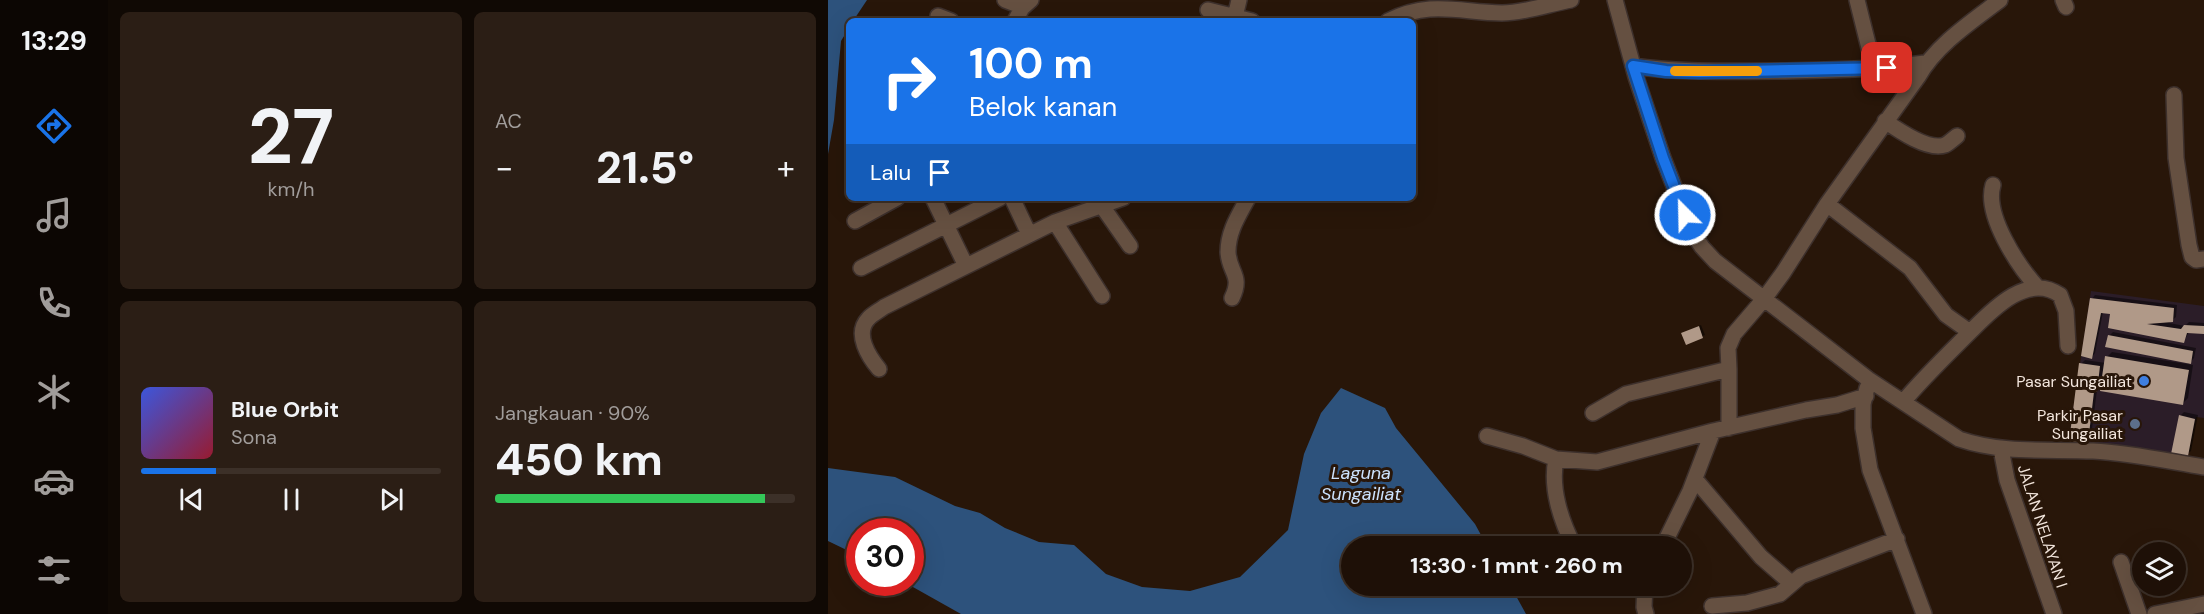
<!DOCTYPE html>
<html lang="id">
<meta charset="utf-8">
<style>
body{margin:0;font-family:"DM Sans",sans-serif;background:#2b1e15;color:#f1f3f6;height:100vh;display:flex;flex-direction:column;font-size:22px;white-space:nowrap}
*{box-sizing:border-box;margin:0}
p{font-size:20px;color:#a19d9b}
.icon{flex:none;width:33px;height:33px;fill:none;stroke:currentColor;stroke-width:2;stroke-linecap:round;stroke-linejoin:round}
.map{position:relative;flex:1;overflow:hidden}
.side{display:flex;flex-direction:column;gap:12px;padding:12px;background:#100904;width:720px}
.side>*{flex:none}
.banner{position:absolute;left:18px;top:18px;width:570px;height:183px;border-radius:9px;box-shadow:0 6px 24px #0002,0 0 0 2px #3c3028;background:#1a73e8;color:#fff;overflow:hidden}
.fabs{position:absolute;left:1304px;top:542px;display:grid;gap:12px}
.fabs a{display:grid;place-items:center;width:54px;height:54px;border-radius:50%;background:#1e1007;box-shadow:0 6px 24px #0002,0 0 0 2px #3c3028;font-size:30px}
.speed{position:absolute;left:18px;top:518px;display:flex;gap:12px;font-size:30px;font-weight:700;text-align:center}
.speed>*{display:grid;place-content:center;width:78px;height:78px;border-radius:50%;background:#1e1007;box-shadow:0 6px 24px #0002,0 0 0 2px #3c3028;line-height:1}
.speed .limit{border:9px solid #d22;background:#fff;color:#111}
.pin{position:absolute;display:grid;place-items:center;width:51px;height:51px;color:#fff;margin:-26px;border-radius:12px;box-shadow:0 3px 9px #0006}
.me{position:absolute;width:66px;margin:-33px;rotate:337deg;stroke-linejoin:round;filter:drop-shadow(0 0 4px #0008)}
.turn{display:flex;align-items:center;gap:21px;height:126px;padding:0 24px;font-size:27px}
.turn .icon{width:78px;height:78px;stroke-width:2.5}
.turn b{display:block;font-size:42px;line-height:51px}
.then{display:flex;align-items:center;height:57px;padding:0 24px;background:#0003;gap:12px;font-size:22px}
.big{font-size:45px;font-weight:700;line-height:1.1}
.side .card{flex:1;display:flex;flex-direction:column;justify-content:center;gap:9px;min-width:0;padding:0 21px;border-radius:9px;background:#2b1e15}
.side .dial{align-items:center;gap:0}
.dial b{font-size:78px;line-height:1}
.song{display:flex;align-items:center;gap:18px}
.cover{width:72px;height:72px;border-radius:9px;background:linear-gradient(135deg,hsl(230 70% 55%),hsl(350 70% 35%))}
.played{height:6px;border-radius:3px;background:linear-gradient(90deg,#1a73e8 25%,#3c3028 25%)}
.keys{display:flex;justify-content:space-around;direction:ltr}
.heat{display:flex;justify-content:space-between;align-items:center;font-size:33px;direction:ltr}
.charge{height:9px;border-radius:4px;background:linear-gradient(90deg,#34c759 90%,#3c3028 0)}
.side .tiles{flex:1;display:grid;gap:12px;grid-template-columns:repeat(2,1fr)}
.trip{position:absolute;left:513px;top:536px;width:351px;height:60px;border-radius:30px;background:#1e1007;box-shadow:0 6px 24px #0002,0 0 0 2px #3c3028;font-weight:700;line-height:60px;text-align:center}
main{display:flex;flex:1;min-height:0}
.tabs{display:flex;flex-direction:column;width:108px;justify-content:space-around;align-items:center;background:#0c0603;color:#a19d9b}
.tabs .icon{width:42px;height:42px}
.tabs .current{color:#1a73e8}
.tabs b{font-size:27px;color:#f1f3f6}
.map>svg:first-child{display:block}
</style>
<main>
<nav class="tabs">
<b>13:29</b>
<svg class="icon current" aria-label="directions" viewBox="0 0 24 24"><path d="M12 3l9 9-9 9-9-9zM9 14v-3h6M13 9l2 2-2 2"/></svg>
<svg class="icon" aria-label="music" viewBox="0 0 24 24"><path d="M9 18V5l10-2v13"/><circle cx="6" cy="18" r="3"/><circle cx="16" cy="16" r="3"/></svg>
<svg class="icon" aria-label="phone" viewBox="0 0 24 24"><path d="M5 4h4l2 5-3 2q2 4 5 5l2-3 5 2v4C11 20 4 13 5 4z"/></svg>
<svg class="icon" aria-label="climate" viewBox="0 0 24 24"><path d="M12 3v18M4 7l16 10M4 17L20 7"/></svg>
<svg class="icon" aria-label="car" viewBox="0 0 24 24"><path d="M5 17H2v-5l4-1 3-4h7l3 4 3 1v5h-3M9 17h6M6 11h13"/><circle cx="7" cy="17" r="2"/><circle cx="17" cy="17" r="2"/></svg>
<svg class="icon" aria-label="filters" viewBox="0 0 24 24"><path d="M4 7h16M4 17h16"/><circle cx="9" cy="7" r="2"/><circle cx="15" cy="17" r="2"/></svg>
</nav>
<section class="side">
<div class="tiles">
<div class="card dial"><b>27</b><p>km/h</p></div>
<div class="card"><p>AC</p>
<div class="heat"><a>−</a><b class="big">21.5°</b><a>+</a></div>
</div>
<div class="card">
<div class="song"><i class="cover"></i><div><b>Blue Orbit</b><p>Sona</p></div></div>
<div class="played"></div>
<div class="keys"><svg class="icon" aria-label="previous" viewBox="0 0 24 24"><path d="M18 5L8 12l10 7zM5 5v14"/></svg><svg class="icon" aria-label="pause" viewBox="0 0 24 24"><path d="M8 5v14M16 5v14"/></svg><svg class="icon" aria-label="next" viewBox="0 0 24 24"><path d="M6 5l10 7-10 7zM19 5v14"/></svg></div>
</div>
<div class="card"><p>Jangkauan · 90%</p><b class="big">450 km</b><div class="charge"></div></div>
</div>
</section>
<div class="map">
<svg width="1376" height="614" viewBox="0 0 1376 614">
<rect width="100%" height="100%" fill="#281609"/>
<path fill="#2b1d28" d="M 1263,291 L 1376,306 L 1376,418 L 1368,417 L 1358,465 L 1239,451 Z"/>
<path fill="#2d527c" d="M 0,0 L 39,0 L 25,21 L 21,21 L 21,28 L 13,41 L 6,120 L 0,154 Z
M 513,388 L 557,408 L 568,428 L 647,524 L 659,546 L 524,546 L 524,585 L 682,585 L 698,614 L 133,614 L 76,582 L 82,582 L 82,531 L 32,531 L 31,556 L 0,541 L 0,468 L 67,477 L 127,506 L 152,513 L 177,528 L 211,542 L 246,545 L 278,574 L 314,587 L 362,591 L 412,577 L 460,530 L 476,454 L 493,413 Z"/>
<path fill="#0007" d="M 1267,295 L 1349,305 L 1348,317 L 1341,323 L 1357,326 L 1361,322 L 1376,323 L 1376,333 L 1361,332 L 1356,341 L 1283,312 L 1275,312 L 1267,353 L 1264,357 L 1264,299 Z
M 873,325 L 877,335 L 859,343 L 855,333 Z
M 1285,332 L 1368,348 L 1366,358 L 1361,364 L 1281,336 Z
M 1284,352 L 1365,365 L 1360,398 L 1355,403 L 1274,385 L 1269,390 L 1264,429 L 1261,433 L 1255,432 L 1254,438 L 1250,442 L 1253,364 L 1257,360 L 1278,363 L 1279,357 Z
M 1356,412 L 1370,415 L 1363,451 L 1359,454 L 1352,416 Z"/>
<path fill="#b09988" d="M 1262,298 L 1346,308 L 1345,322 L 1319,324 L 1353,329 L 1356,325 L 1376,326 L 1376,334 L 1359,333 L 1356,343 L 1280,328 L 1282,314 L 1273,313 L 1264,359 L 1253,356 Z
M 871,326 L 875,338 L 858,345 L 853,333 Z
M 1280,335 L 1365,351 L 1363,364 L 1277,347 Z
M 1277,356 L 1361,370 L 1355,405 L 1272,391 Z
M 1251,363 L 1272,366 L 1269,392 L 1266,392 L 1261,434 L 1252,433 L 1251,443 L 1241,442 Z
M 1351,415 L 1367,419 L 1360,456 L 1343,454 Z"/>
<g fill="none" stroke-linecap="round" stroke-linejoin="round">
<defs>
<path id="minor" d="M 177,0 L 195,7
M 787,0 L 808,77 L 835,158 L 864,232 L 874,247 L 887,261 L 1040,379 L 1131,439 C 1175,454 1220,449 1265,451 C 1303,453 1339,461 1376,467
M 1029,0 L 1046,68
M 1235,0 L 1238,7
M 380,10 L 424,21
M 110,16 L 123,21
M 187,21 L 194,8 L 203,0
M 406,21 L 411,0
M 560,21 C 602,0 630,12 674,13 C 697,13 721,4 743,0
M 805,66 C 853,73 900,71 949,71 C 998,70 1048,70 1097,63
M 1346,95 L 1348,158 L 1361,245 L 1364,257 L 1368,260 L 1376,259
M 1057,121 C 1070,130 1100,151 1117,145 C 1121,143 1125,139 1129,136
M 1165,185 C 1156,215 1190,266 1210,288
M 105,198 L 138,266
M 184,198 L 201,234
M 999,204 L 1082,268 L 1118,315 L 1142,332
M 274,206 L 302,246
M 27,221 L 69,198
M 227,222 L 274,296
M 33,268 L 172,198
M 404,298 C 415,275 401,273 400,252 C 400,231 411,215 420,198
M 51,369 C 41,357 26,334 40,319 C 44,314 51,311 56,307 L 227,222 L 295,198
M 901,369 L 901,428
M 1039,388 L 1035,404 L 1035,428 L 1042,470 L 1096,614
M 1075,402 C 1096,377 1119,355 1142,332 C 1163,311 1199,272 1232,295 L 1238,311 L 1240,346
M 765,413 L 798,394 L 901,369 L 900,348 L 906,334 L 936,299 L 955,273 L 999,204 L 1090,77 C 1108,45 1143,22 1172,0
M 659,436 L 695,446 L 728,459
M 1173,449 L 1179,480 L 1226,614
M 867,479 L 933,557 L 963,583
M 746,546 C 733,521 722,488 728,459 L 769,462 L 885,431 L 978,410 L 1009,405 L 1038,396
M 835,546 L 862,491 L 885,431
M 1293,562 L 1311,614
M 768,585 L 772,588 L 780,585
M 817,585 L 816,607 L 818,614
M 884,606 L 919,603 L 952,594 L 973,576 L 1069,539
M 1327,614 L 1376,604"/>
</defs>
<use href="#minor" stroke="#3d302c" stroke-width="18"/>
<use href="#minor" stroke="#655041" stroke-width="15"/>
</g>
<g fill="none" stroke-linecap="round" stroke-linejoin="round">
<defs>
<path id="route" d="M 857,215 L 835,158 L 805,66 L 838,71 L 872,72 L 1059,68"/>
</defs>
<use href="#route" stroke="#114b97" stroke-width="15"/>
<use href="#route" stroke="#1a73e8" stroke-width="10"/>
<path stroke="#f59e0b" stroke-width="10" d="M 847,71 L 929,71"/>
</g>
<circle fill="#3f7fe0" stroke="#281609" stroke-width="2" cx="1316" cy="381" r="6"/>
<circle fill="#5c6f8a" stroke="#281609" stroke-width="2" cx="1307" cy="424" r="6"/>
<g text-anchor="middle" stroke-width="6" stroke-linejoin="round" paint-order="stroke">
<g font-size="16" fill="#f3e6dd" stroke="#281609" text-anchor="end">
<text x="1304" y="387">Pasar Sungailiat</text>
<text x="1295" y="421">Parkir Pasar<tspan x="1295" dy="18">Sungailiat</tspan></text>
</g>
<g font-size="16" fill="#f3e6dd" stroke="#281609">
<text transform="translate(1215 526) rotate(72)" y="6">JALAN NELAYAN I</text>
</g>
<g font-size="18" font-style="italic" fill="#cce3fe" stroke="#281609">
<text x="533" y="479">Laguna<tspan x="533" dy="21">Sungailiat</tspan></text>
</g>
</g>
</svg>
<div class="fabs">
<a><svg class="icon" aria-label="layers" viewBox="0 0 24 24"><path d="M12 4l9 5-9 5-9-5zM3 14l9 5 9-5"/></svg></a>
</div>
<div class="speed"><div class="limit">30</div></div>
<div class="pin" style="left:1059px;top:68px;background:#d93025"><svg class="icon" aria-label="arrive" viewBox="0 0 24 24"><path d="M6 21V4h12l-3 4 3 4H6"/></svg></div>
<svg class="me" style="left:857px;top:215px" viewBox="-20 -20 40 40"><circle r="17" fill="#1a73e8" stroke="#fff" stroke-width="3"/><path d="M0-11L8 9 0 5-8 9z" fill="#fff"/></svg>
<div class="trip">13:30 · 1 mnt · 260 m</div>
<div class="banner">
<div class="turn"><svg class="icon" aria-label="right" viewBox="0 0 24 24"><path d="M7 20v-9h11M14 6l5 5-5 5"/></svg><div><b>100 m</b>Belok kanan</div></div>
<div class="then">Lalu<svg class="icon" aria-label="arrive" viewBox="0 0 24 24"><path d="M6 21V4h12l-3 4 3 4H6"/></svg></div>
</div>
</div>
</main>
